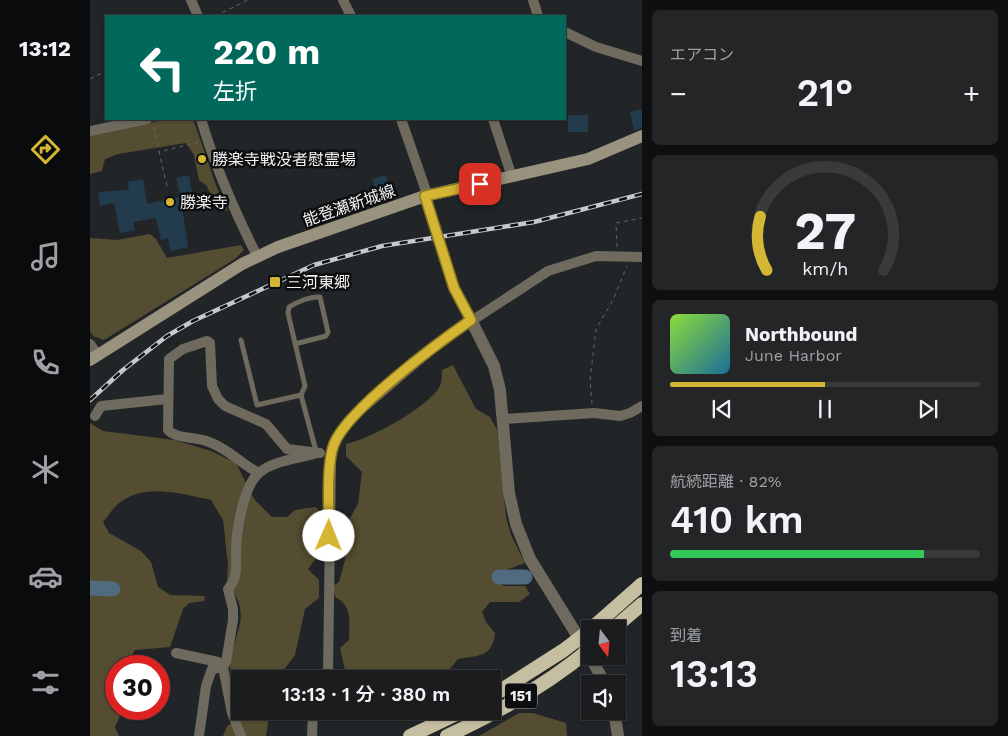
<!DOCTYPE html>
<html lang="ja">
<meta charset="utf-8">
<style>
body{margin:0;font-family:"Work Sans","Noto Sans JP",sans-serif;background:#232526;color:#f1f3f6;height:100vh;display:flex;flex-direction:column;font-size:19px;white-space:nowrap}
*{box-sizing:border-box;margin:0}
p{font-size:16px;color:#9fa1a4}
.icon{flex:none;width:28px;height:28px;fill:none;stroke:currentColor;stroke-width:2;stroke-linecap:round;stroke-linejoin:round}
.map{position:relative;flex:1;overflow:hidden}
.sheet{display:flex;flex-direction:column;gap:10px;padding:10px;background:#0e0f10;width:366px}
.sheet>*{flex:none}
.guide{position:absolute;left:15px;top:15px;width:461px;height:105px;border-radius:0px;box-shadow:0 1px 4px #0004,0 0 0 1px #383a3b;background:#00695c;color:#fff;overflow:hidden}
.needle{width:32px;rotate:164deg}
.fabs{position:absolute;left:491px;top:620px;display:grid;gap:10px}
.fabs a{display:grid;place-items:center;width:45px;height:45px;border-radius:0px;background:#1a1c1d;box-shadow:0 1px 4px #0004,0 0 0 1px #383a3b;font-size:25px}
.speed{position:absolute;left:15px;top:655px;display:flex;gap:10px;font-size:25px;font-weight:700;text-align:center}
.speed>*{display:grid;place-content:center;width:65px;height:65px;border-radius:50%;background:#1a1c1d;box-shadow:0 1px 4px #0004,0 0 0 1px #383a3b;line-height:1}
.speed .limit{border:8px solid #d22;background:#fff;color:#111}
.pin{position:absolute;display:grid;place-items:center;width:42px;height:42px;color:#fff;margin:-21px;border-radius:10px;box-shadow:0 2px 8px #0006}
.me{position:absolute;width:55px;margin:-28px;rotate:1deg;stroke-linejoin:round;filter:drop-shadow(0 0 4px #0008)}
.turn{display:flex;align-items:center;gap:18px;height:105px;padding:0 25px;font-size:22px}
.turn .icon{width:65px;height:65px;stroke-width:2.5}
.turn b{display:block;font-size:35px;line-height:42px}
.big{font-size:38px;font-weight:600;line-height:1.1}
.sheet .tile{flex:1;display:flex;flex-direction:column;justify-content:center;gap:8px;min-width:0;padding:0 18px;border-radius:8px;background:#232526}
.sheet .dial{align-items:center;gap:0}
.dial svg{height:130px;overflow:visible;fill:none;stroke:#383a3b;stroke-width:7;stroke-linecap:round;text-anchor:middle}
.dial text{fill:#f1f3f6;stroke:none}
.song{display:flex;align-items:center;gap:15px}
.cover{width:60px;height:60px;border-radius:8px;background:linear-gradient(135deg,hsl(90 70% 55%),hsl(200 70% 35%))}
.played{height:5px;border-radius:2px;background:linear-gradient(90deg,#d5b534 50%,#383a3b 50%)}
.keys{display:flex;justify-content:space-around;direction:ltr}
.heat{display:flex;justify-content:space-between;align-items:center;font-size:28px;direction:ltr}
.charge{height:8px;border-radius:4px;background:linear-gradient(90deg,#34c759 82%,#383a3b 0)}
.trip{position:absolute;left:141px;top:670px;width:270px;height:50px;border-radius:0px;background:#1a1c1d;box-shadow:0 1px 4px #0004,0 0 0 1px #383a3b;font-weight:600;line-height:50px;text-align:center}
main{display:flex;flex:1;min-height:0}
.menu{display:flex;flex-direction:column;width:90px;justify-content:space-around;align-items:center;background:#0a0b0c;color:#9fa1a4}
.menu .icon{width:35px;height:35px}
.menu .on{color:#d5b534}
.menu b{font-size:22px;color:#f1f3f6}
.map>svg:first-child{display:block}
</style>
<main>
<nav class="menu">
<b>13:12</b>
<svg class="icon on" aria-label="directions" viewBox="0 0 24 24"><path d="M12 3l9 9-9 9-9-9zM9 14v-3h6M13 9l2 2-2 2"/></svg>
<svg class="icon" aria-label="music" viewBox="0 0 24 24"><path d="M9 18V5l10-2v13"/><circle cx="6" cy="18" r="3"/><circle cx="16" cy="16" r="3"/></svg>
<svg class="icon" aria-label="phone" viewBox="0 0 24 24"><path d="M5 4h4l2 5-3 2q2 4 5 5l2-3 5 2v4C11 20 4 13 5 4z"/></svg>
<svg class="icon" aria-label="climate" viewBox="0 0 24 24"><path d="M12 3v18M4 7l16 10M4 17L20 7"/></svg>
<svg class="icon" aria-label="car" viewBox="0 0 24 24"><path d="M5 17H2v-5l4-1 3-4h7l3 4 3 1v5h-3M9 17h6M6 11h13"/><circle cx="7" cy="17" r="2"/><circle cx="17" cy="17" r="2"/></svg>
<svg class="icon" aria-label="filters" viewBox="0 0 24 24"><path d="M4 7h16M4 17h16"/><circle cx="9" cy="7" r="2"/><circle cx="15" cy="17" r="2"/></svg>
</nav>
<div class="map">
<svg width="552" height="736" viewBox="0 0 552 736">
<rect width="100%" height="100%" fill="#222527"/>
<path fill="#554d31" d="M 79,119 L 103,119 L 127,188 L 138,211 L 126,208 L 117,186 L 109,180 L 104,155 L 96,143 L 28,154 L 15,159 L 12,171 L 0,174 L 0,134 Z
M 60,234 L 66,239 L 77,258 L 151,245 L 154,250 L 145,259 L 14,340 L 3,336 L 0,331 L 0,238 L 27,240 Z
M 363,365 L 386,409 L 400,417 L 407,430 L 416,517 L 421,535 L 435,563 L 413,571 L 405,580 L 414,586 L 435,586 L 440,594 L 429,602 L 400,602 L 392,612 L 396,622 L 405,633 C 402,658 389,655 368,659 L 359,670 L 341,679 L 257,679 L 250,648 L 259,640 C 259,622 263,606 245,597 L 243,586 L 249,582 L 255,560 L 257,523 L 268,504 L 272,472 L 256,456 L 256,444 C 282,438 328,412 346,392 C 352,385 352,378 352,370 Z
M 0,423 L 13,431 L 84,440 L 121,451 L 146,463 L 164,499 L 182,517 L 197,517 L 205,510 L 226,507 L 233,516 L 231,552 L 218,569 L 229,580 L 229,598 L 215,609 L 205,655 L 187,679 L 150,679 L 150,711 L 180,711 L 176,736 L 133,736 L 137,726 L 149,719 C 148,703 139,683 140,668 C 142,632 165,616 137,583 L 138,564 L 133,520 L 121,500 C 91,494 54,482 28,504 C 22,509 18,517 13,522 L 19,533 L 51,551 L 61,562 L 68,587 L 80,595 L 115,596 L 114,601 L 99,603 L 93,609 L 80,647 L 45,650 L 41,657 L 40,666 L 26,666 L 26,709 L 38,709 L 38,712 L 30,716 L 25,727 L 29,736 L 0,736 Z
M 429,713 L 443,713 L 476,723 L 477,736 L 389,736 Z"/>
<g fill="none" stroke-linecap="round" stroke-linejoin="round">
<path stroke="#506b7e" stroke-width="15" d="M 409,577 L 435,577
M 0,588 L 23,589"/>
</g>
<path fill="#223c4d" d="M 552,109 L 552,128 L 544,130 L 540,112 Z
M 478,115 L 498,115 L 498,132 L 478,132 Z
M 99,175 L 104,204 L 92,206 L 98,247 L 80,251 L 78,238 L 71,240 L 66,218 L 43,222 L 45,230 L 30,233 L 24,203 L 10,206 L 8,192 L 39,190 L 37,182 L 53,179 L 57,204 L 90,197 L 86,178 Z
M 296,175 L 301,195 L 288,199 L 282,179 Z"/>
<g fill="none" stroke-linecap="round" stroke-linejoin="round">
<path stroke="#636567" stroke-width="1" stroke-dasharray="4 4" stroke-linecap="butt" d="M 125,16 L 158,0
M 0,79 L 16,71
M 64,127 L 69,152
M 77,186 L 69,152 L 109,142
M 527,247 L 526,223 L 552,218
M 502,404 L 500,380 L 506,329 L 523,300 L 537,266"/>
<path stroke="#6e6a5e" stroke-width="5" d="M 151,340 L 167,405 L 211,395
M 205,344 L 236,336 L 238,332 L 230,297 C 221,296 207,302 199,307 L 198,313 L 215,386 L 211,395 L 226,451"/>
<path stroke="#6e6a5e" stroke-width="10" d="M 101,0 L 108,16
M 253,0 L 261,16
M 443,0 L 448,16
M 475,32 L 506,47 L 552,61
M 111,119 C 125,167 145,212 167,256
M 311,119 L 336,191 L 335,196 L 364,288 L 381,320
M 403,119 L 422,177
M 0,131 L 57,119
M 0,344 L 8,355
M 5,416 L 11,406 L 77,399
M 413,419 L 504,413 L 530,416 L 540,413 L 552,406
M 169,473 C 151,464 139,449 119,442 C 106,436 88,440 78,430 L 79,359 L 93,349 L 117,341 L 120,343 L 122,386 L 128,399 L 135,406 L 176,424 L 197,449 L 230,453
M 86,653 L 128,662 L 133,667 L 142,713 L 151,736
M 236,679 L 238,673 L 241,458 C 243,443 250,431 260,419 L 351,341 L 458,271 L 506,256 L 552,257
M 109,736 L 116,686 L 122,669 L 133,667 L 136,662 L 143,620 L 143,609 L 138,589 C 148,578 146,566 146,552 C 146,533 153,486 169,473 C 183,461 206,459 224,454
M 222,736 L 223,711"/>
<path stroke="#6e6a5e" stroke-width="12" d="M 381,320 L 404,366 L 410,390 L 419,493 L 426,524 L 440,559 L 500,656
M 500,656 L 515,684
M 524,711 L 528,736"/>
<path stroke="#98927e" stroke-width="12" d="M 0,360 L 152,264 L 188,247 L 335,196 L 498,159 L 552,136"/>
<path stroke="#c6bea1" stroke-width="14" d="M 501,629 L 552,584
M 523,629 L 552,604
M 402,696 L 474,650 L 500,630
M 320,736 L 373,711
M 357,736 C 407,713 458,684 500,649"/>
<defs>
<path id="rail" d="M 0,400 L 33,370 L 77,336 L 103,321 L 224,265 L 292,246 L 444,222 L 552,194"/>
</defs>
<use href="#rail" stroke="#c6c9cb" stroke-width="4.5"/>
<use href="#rail" stroke="#0d0e0f" stroke-width="2.5" stroke-dasharray="8" stroke-linecap="butt"/>
</g>
<g fill="none" stroke-linecap="round" stroke-linejoin="round">
<defs>
<path id="route" d="M 239,536 C 239,513 236,464 244,444 C 258,409 348,343 381,320 L 364,288 L 335,196 L 390,184"/>
</defs>
<use href="#route" stroke="#8a7622" stroke-width="12"/>
<use href="#route" stroke="#d5b534" stroke-width="9"/>
</g>
<g fill="#d5b534" stroke="#0d0e0f" stroke-width="2">
<circle cx="112" cy="159" r="5"/>
<circle cx="80" cy="202" r="5"/>
<rect x="179" y="276" width="12" height="12" rx="2.5"/>
</g>
<g text-anchor="middle" stroke-width="5" stroke-linejoin="round" paint-order="stroke">
<rect fill="#0d0e0f" stroke="#abadaf" stroke-width="1" x="415" y="683.5" width="32" height="25" rx="4"/>
<g font-size="15" font-weight="bold" fill="#eff1f3">
<text x="431" y="701">151</text>
</g>
<g font-size="16" fill="#eff1f3" stroke="#0d0e0f" text-anchor="start">
<text x="122" y="165">勝楽寺戦没者慰霊場</text>
<text x="90" y="208">勝楽寺</text>
<text x="196" y="288">三河東郷</text>
</g>
<g font-size="16" fill="#eff1f3" stroke="#0d0e0f">
<text transform="translate(259 205) rotate(-19)" y="6">能登瀬新城線</text>
</g>
</g>
</svg>
<div class="fabs">
<a><svg class="needle" viewBox="-14 -14 28 28"><path d="M0-13l5 13h-10z" fill="#e53935"/><path d="M0 13l5-13h-10z" fill="#9fa1a4"/></svg></a>
<a><svg class="icon" aria-label="sound" viewBox="0 0 24 24"><path d="M4 9h4l5-4v14l-5-4H4zM17 9q2 3 0 6"/></svg></a>
</div>
<div class="speed"><div class="limit">30</div></div>
<div class="pin" style="left:390px;top:184px;background:#d93025"><svg class="icon" aria-label="arrive" viewBox="0 0 24 24"><path d="M6 21V4h12l-3 4 3 4H6"/></svg></div>
<svg class="me" style="left:239px;top:536px" viewBox="-20 -20 40 40"><circle r="19" fill="#fff"/><path d="M0-13L10 11 0 6-10 11z" fill="#d5b534"/></svg>
<div class="trip">13:13 · 1 分 · 380 m</div>
<div class="guide">
<div class="turn"><svg class="icon" aria-label="left" viewBox="0 0 24 24"><path d="M17 20v-9H6M10 6l-5 5 5 5"/></svg><div><b>220 m</b>左折</div></div>
</div>
</div>
<section class="sheet">
<div class="tile"><p>エアコン</p>
<div class="heat"><a>−</a><b class="big">21°</b><a>+</a></div>
</div>
<div class="tile dial"><svg viewBox="0 0 100 80">
<path d="M14 69A42 42 0 1 1 86 69"/>
<path d="M14 69A42 42 0 0 1 10 36" stroke="#d5b534"/>
<text x="50" y="56" font-size="32" font-weight="700">27</text>
<text x="50" y="72" font-size="11">km/h</text>
</svg></div>
<div class="tile">
<div class="song"><i class="cover"></i><div><b>Northbound</b><p>June Harbor</p></div></div>
<div class="played"></div>
<div class="keys"><svg class="icon" aria-label="previous" viewBox="0 0 24 24"><path d="M18 5L8 12l10 7zM5 5v14"/></svg><svg class="icon" aria-label="pause" viewBox="0 0 24 24"><path d="M8 5v14M16 5v14"/></svg><svg class="icon" aria-label="next" viewBox="0 0 24 24"><path d="M6 5l10 7-10 7zM19 5v14"/></svg></div>
</div>
<div class="tile"><p>航続距離 · 82%</p><b class="big">410 km</b><div class="charge"></div></div>
<div class="tile"><p>到着</p><b class="big">13:13</b></div>
</section>
</main>
